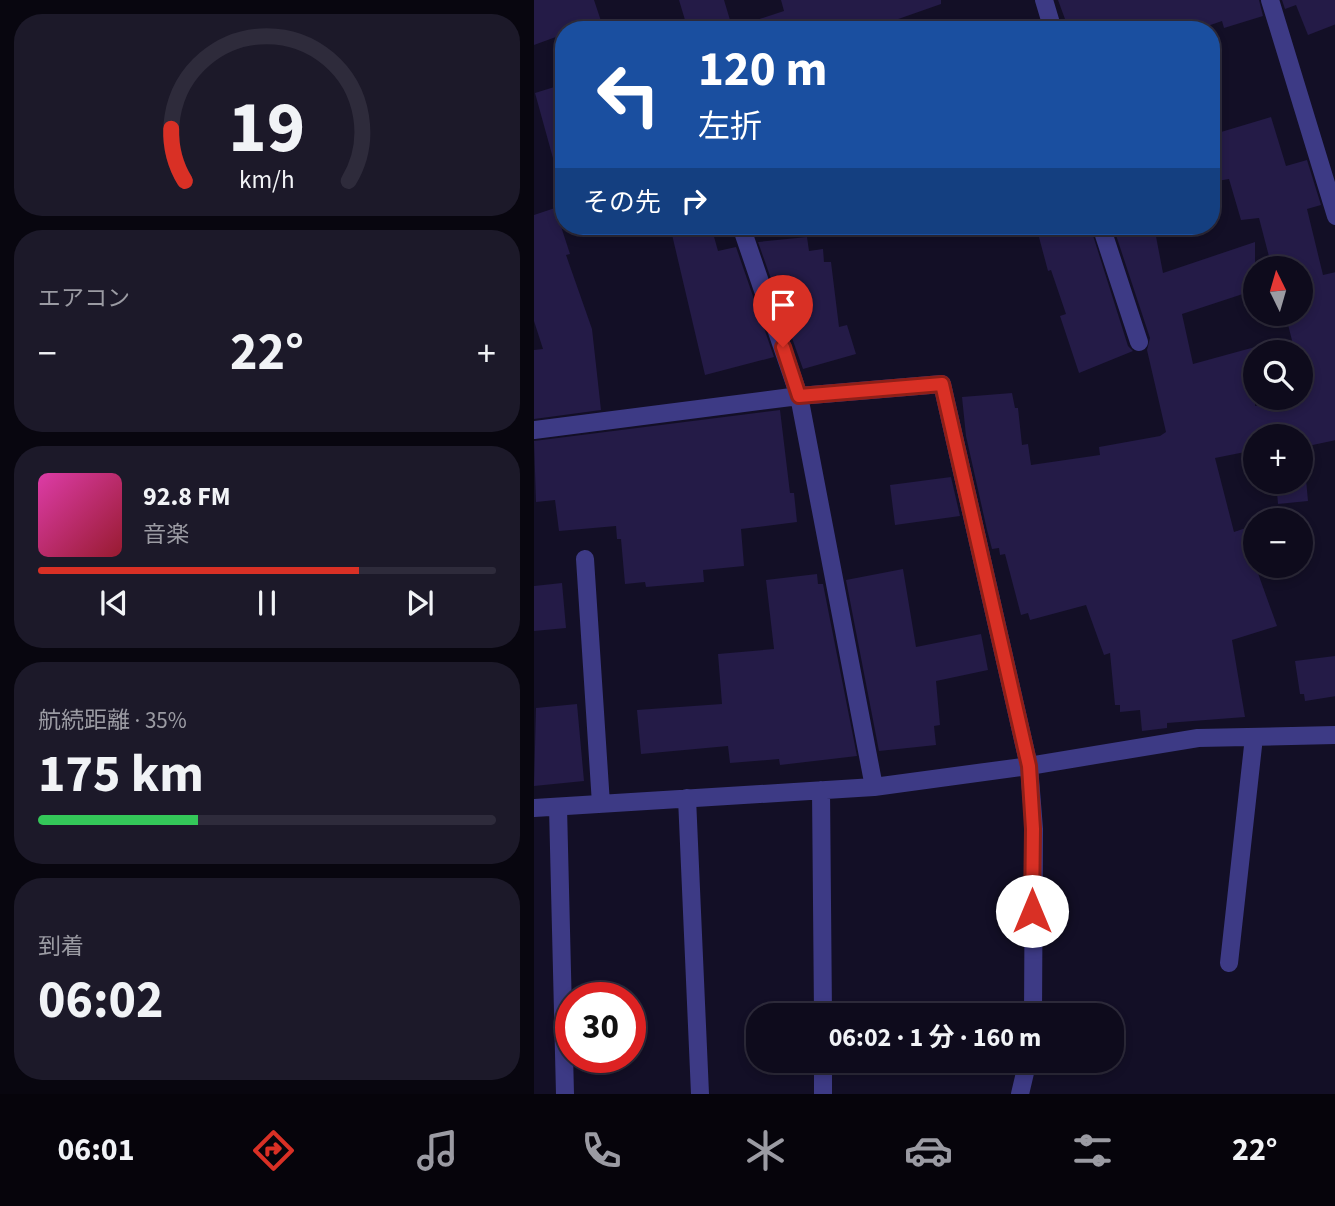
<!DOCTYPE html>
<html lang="ja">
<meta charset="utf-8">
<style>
body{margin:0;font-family:"Source Sans 3","Noto Sans JP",sans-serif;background:#1c1929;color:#f1f3f6;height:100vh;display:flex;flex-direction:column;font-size:26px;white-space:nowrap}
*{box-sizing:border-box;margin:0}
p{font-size:23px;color:#9b9ba3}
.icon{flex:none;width:38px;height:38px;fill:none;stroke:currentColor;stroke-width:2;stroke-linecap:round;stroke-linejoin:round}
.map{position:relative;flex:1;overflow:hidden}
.sheet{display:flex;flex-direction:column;gap:14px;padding:14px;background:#08060f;width:534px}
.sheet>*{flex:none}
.top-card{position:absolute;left:21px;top:21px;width:665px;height:214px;border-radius:28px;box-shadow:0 4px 10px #0003,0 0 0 2px #2e2b3b;background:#1a4fa0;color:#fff;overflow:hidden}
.needle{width:46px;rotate:355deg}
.controls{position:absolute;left:709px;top:256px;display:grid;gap:14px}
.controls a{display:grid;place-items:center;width:70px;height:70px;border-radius:50%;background:#0e0b1c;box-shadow:0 4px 10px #0003,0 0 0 2px #2e2b3b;font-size:35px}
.speed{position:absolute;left:21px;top:982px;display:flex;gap:14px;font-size:35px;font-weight:700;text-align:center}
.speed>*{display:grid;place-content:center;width:91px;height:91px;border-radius:50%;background:#0e0b1c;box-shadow:0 4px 10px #0003,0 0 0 2px #2e2b3b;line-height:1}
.speed .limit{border:10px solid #d22;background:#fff;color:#111}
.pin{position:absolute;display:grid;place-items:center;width:60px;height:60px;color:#fff;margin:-72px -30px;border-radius:50% 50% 50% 0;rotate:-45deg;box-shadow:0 0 7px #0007}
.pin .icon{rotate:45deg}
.me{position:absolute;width:77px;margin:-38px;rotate:0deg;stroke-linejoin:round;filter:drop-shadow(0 0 5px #0008)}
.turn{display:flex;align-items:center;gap:24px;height:147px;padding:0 28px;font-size:32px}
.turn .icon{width:91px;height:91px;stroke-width:2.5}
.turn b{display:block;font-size:49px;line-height:60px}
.then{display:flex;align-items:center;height:66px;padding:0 28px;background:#0003;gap:14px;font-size:26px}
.big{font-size:52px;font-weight:700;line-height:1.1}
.sheet .card{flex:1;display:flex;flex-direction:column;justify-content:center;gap:10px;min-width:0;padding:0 24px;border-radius:28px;background:#1c1929}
.sheet .dial{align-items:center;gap:0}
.dial svg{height:182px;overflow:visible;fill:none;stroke:#2e2b3b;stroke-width:7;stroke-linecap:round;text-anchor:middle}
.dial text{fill:#f1f3f6;stroke:none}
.song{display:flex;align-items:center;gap:21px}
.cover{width:84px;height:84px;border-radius:10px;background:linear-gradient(135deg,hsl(320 70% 55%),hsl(350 70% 35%))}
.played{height:7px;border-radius:4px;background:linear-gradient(90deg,#d93025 70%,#2e2b3b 70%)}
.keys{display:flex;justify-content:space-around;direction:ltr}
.heat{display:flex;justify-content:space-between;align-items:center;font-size:38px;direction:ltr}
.charge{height:10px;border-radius:5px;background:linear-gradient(90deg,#34c759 35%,#2e2b3b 0)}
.trip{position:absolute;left:212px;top:1003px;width:378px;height:70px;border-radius:28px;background:#0e0b1c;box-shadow:0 4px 10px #0003,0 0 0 2px #2e2b3b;font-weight:700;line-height:70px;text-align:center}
.dock{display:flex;height:112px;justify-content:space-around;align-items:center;background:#06040b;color:#9b9ba3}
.dock .icon{width:49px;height:49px}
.dock .on{color:#d93025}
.dock b{font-size:32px;color:#f1f3f6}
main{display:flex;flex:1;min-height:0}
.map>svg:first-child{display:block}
</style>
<main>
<section class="sheet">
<div class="card dial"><svg viewBox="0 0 100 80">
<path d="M14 69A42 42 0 1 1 86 69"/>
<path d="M14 69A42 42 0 0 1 8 46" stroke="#d93025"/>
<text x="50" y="56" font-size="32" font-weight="700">19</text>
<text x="50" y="72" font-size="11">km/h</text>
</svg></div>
<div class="card"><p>エアコン</p>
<div class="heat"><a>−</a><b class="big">22°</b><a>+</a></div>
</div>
<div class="card">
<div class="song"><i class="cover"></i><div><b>92.8 FM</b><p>音楽</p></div></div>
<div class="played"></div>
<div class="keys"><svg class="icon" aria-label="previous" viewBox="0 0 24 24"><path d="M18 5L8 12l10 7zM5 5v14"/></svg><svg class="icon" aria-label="pause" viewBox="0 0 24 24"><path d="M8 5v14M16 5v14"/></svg><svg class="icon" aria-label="next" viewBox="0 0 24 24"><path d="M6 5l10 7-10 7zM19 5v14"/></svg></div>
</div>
<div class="card"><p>航続距離 · 35%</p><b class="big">175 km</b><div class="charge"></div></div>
<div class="card"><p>到着</p><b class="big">06:02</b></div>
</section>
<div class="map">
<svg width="802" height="1094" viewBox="0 0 802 1094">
<rect width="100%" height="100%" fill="#130f26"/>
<path fill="#241b47" d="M 0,0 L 60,0 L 67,21 L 43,30 L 30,30 L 30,34 L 0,45 Z
M 145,0 L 190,0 L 199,30 L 154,30 Z
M 247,0 L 407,0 L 407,4 L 333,30 L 207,30 L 207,25 L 250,11 Z
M 524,0 L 725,0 L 729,16 L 690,28 L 688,21 L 662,30 L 535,30 Z
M 748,0 L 802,0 L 802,24 L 774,35 L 762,5 L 751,9 Z
M 30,84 L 30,168 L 22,169 L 1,93 Z
M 737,117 L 752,166 L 773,160 L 787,205 L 773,209 L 789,275 L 802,272 L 802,440 L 769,447 L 774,501 L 744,504 L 742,481 L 766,481 L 766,436 L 721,436 L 721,450 L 681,458 L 700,532 L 721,525 L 721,565 L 743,626 L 698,640 L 711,717 L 633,723 L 633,728 L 608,731 L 606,710 L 586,712 L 586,705 L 581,705 L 576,653 L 570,655 L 552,605 L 496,620 L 494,613 L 487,615 L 471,554 L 466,555 L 465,548 L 458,549 L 453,530 L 432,436 L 428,397 L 478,393 L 481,408 L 484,408 L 488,445 L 494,444 L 497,465 L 566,455 L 565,447 L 626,436 L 632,432 L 613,350 L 616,338 L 579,226 L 620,226 L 629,273 L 721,242 L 721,290 L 648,314 L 659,364 L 721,347 L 721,406 L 773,396 L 766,373 L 766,352 L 761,352 L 751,313 L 766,313 L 766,268 L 738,268 L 725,218 L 707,220 L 695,179 L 677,182 L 677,135 Z
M 21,208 L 36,254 L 32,255 L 58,329 L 67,410 L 0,419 L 0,350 L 9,349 L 0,321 L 0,215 Z
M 136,226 L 177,226 L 184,251 L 202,247 L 240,357 L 171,375 Z
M 502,226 L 556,226 L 594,346 L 599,351 L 545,373 L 526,316 L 532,314 L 517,270 L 514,271 Z
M 273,237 L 275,251 L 289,249 L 290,262 L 297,262 L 305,327 L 313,325 L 322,354 L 269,369 L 224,242 Z
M 246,410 L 256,493 L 260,493 L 263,522 L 207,529 L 210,566 L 169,570 L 170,582 L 112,587 L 111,582 L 91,584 L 87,539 L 83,539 L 82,526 L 25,531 L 21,500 L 2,502 L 0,441 Z
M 417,477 L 426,516 L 361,525 L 356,485 Z
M 369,569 L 382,647 L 447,634 L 454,670 L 402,681 L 406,725 L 400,726 L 402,745 L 345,751 L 312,580 Z
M 283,574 L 284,584 L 289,584 L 323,756 L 246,765 L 245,759 L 196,763 L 194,746 L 107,754 L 103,710 L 188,704 L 184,654 L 240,649 L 232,580 Z
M 28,583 L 32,628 L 0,631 L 0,586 Z
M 802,656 L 802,696 L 771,701 L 770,694 L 766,694 L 761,661 Z
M 43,704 L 50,781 L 0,786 L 2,708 Z"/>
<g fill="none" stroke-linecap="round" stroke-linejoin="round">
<path stroke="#3d3a85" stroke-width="18" d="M 510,0 L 519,30
M 736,0 L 802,216
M 207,226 L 265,396 L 340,787
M 567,226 L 605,342
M 0,430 L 265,396 L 408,384 L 495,766 L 500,829 L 499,1015
M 51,559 L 67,804
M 287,790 L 289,1015
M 153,798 L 166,1094
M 24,807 L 31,1094
M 0,808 L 340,787 L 495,766 L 664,738 L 802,735
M 695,963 L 720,737
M 289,1060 L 289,1094
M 486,1094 L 494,1060"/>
</g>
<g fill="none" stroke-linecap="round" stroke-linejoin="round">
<defs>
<path id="route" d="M 249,347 L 265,396 L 408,384 L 495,766 L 499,829 L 498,911"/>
</defs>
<use href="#route" stroke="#8d1f18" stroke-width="18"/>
<use href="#route" stroke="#d93025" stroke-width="12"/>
</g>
</svg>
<div class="controls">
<a><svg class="needle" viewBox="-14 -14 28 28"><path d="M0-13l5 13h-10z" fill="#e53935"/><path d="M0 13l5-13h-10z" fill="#9b9ba3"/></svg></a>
<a><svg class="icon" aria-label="search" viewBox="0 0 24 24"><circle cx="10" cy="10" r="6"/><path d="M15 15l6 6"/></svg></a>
<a>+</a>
<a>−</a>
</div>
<div class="speed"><div class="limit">30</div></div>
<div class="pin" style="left:249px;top:347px;background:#d93025"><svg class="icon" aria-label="arrive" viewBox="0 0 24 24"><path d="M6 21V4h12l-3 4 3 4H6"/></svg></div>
<svg class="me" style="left:498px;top:911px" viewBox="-20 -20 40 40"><circle r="19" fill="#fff"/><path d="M0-13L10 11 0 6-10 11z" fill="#d93025"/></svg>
<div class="trip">06:02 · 1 分 · 160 m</div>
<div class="top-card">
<div class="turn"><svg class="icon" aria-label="left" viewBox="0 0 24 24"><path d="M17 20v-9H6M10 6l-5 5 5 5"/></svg><div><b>120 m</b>左折</div></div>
<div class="then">その先<svg class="icon" aria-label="right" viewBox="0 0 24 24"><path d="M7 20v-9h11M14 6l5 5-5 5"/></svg></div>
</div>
</div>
</main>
<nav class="dock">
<b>06:01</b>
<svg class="icon on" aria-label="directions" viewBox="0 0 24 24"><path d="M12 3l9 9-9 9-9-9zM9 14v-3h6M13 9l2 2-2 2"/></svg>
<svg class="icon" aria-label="music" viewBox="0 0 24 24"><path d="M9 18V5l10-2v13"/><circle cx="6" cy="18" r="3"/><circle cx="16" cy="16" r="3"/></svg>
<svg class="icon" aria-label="phone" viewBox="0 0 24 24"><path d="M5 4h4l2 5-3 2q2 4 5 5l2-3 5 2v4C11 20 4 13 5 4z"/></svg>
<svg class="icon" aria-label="climate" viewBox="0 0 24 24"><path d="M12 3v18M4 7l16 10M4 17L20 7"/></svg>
<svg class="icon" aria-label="car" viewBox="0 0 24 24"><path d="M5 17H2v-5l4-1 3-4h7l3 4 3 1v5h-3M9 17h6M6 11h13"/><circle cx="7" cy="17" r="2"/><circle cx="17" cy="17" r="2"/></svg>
<svg class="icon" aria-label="filters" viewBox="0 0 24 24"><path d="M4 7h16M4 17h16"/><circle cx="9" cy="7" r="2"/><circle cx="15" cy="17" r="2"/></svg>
<b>22°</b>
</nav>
